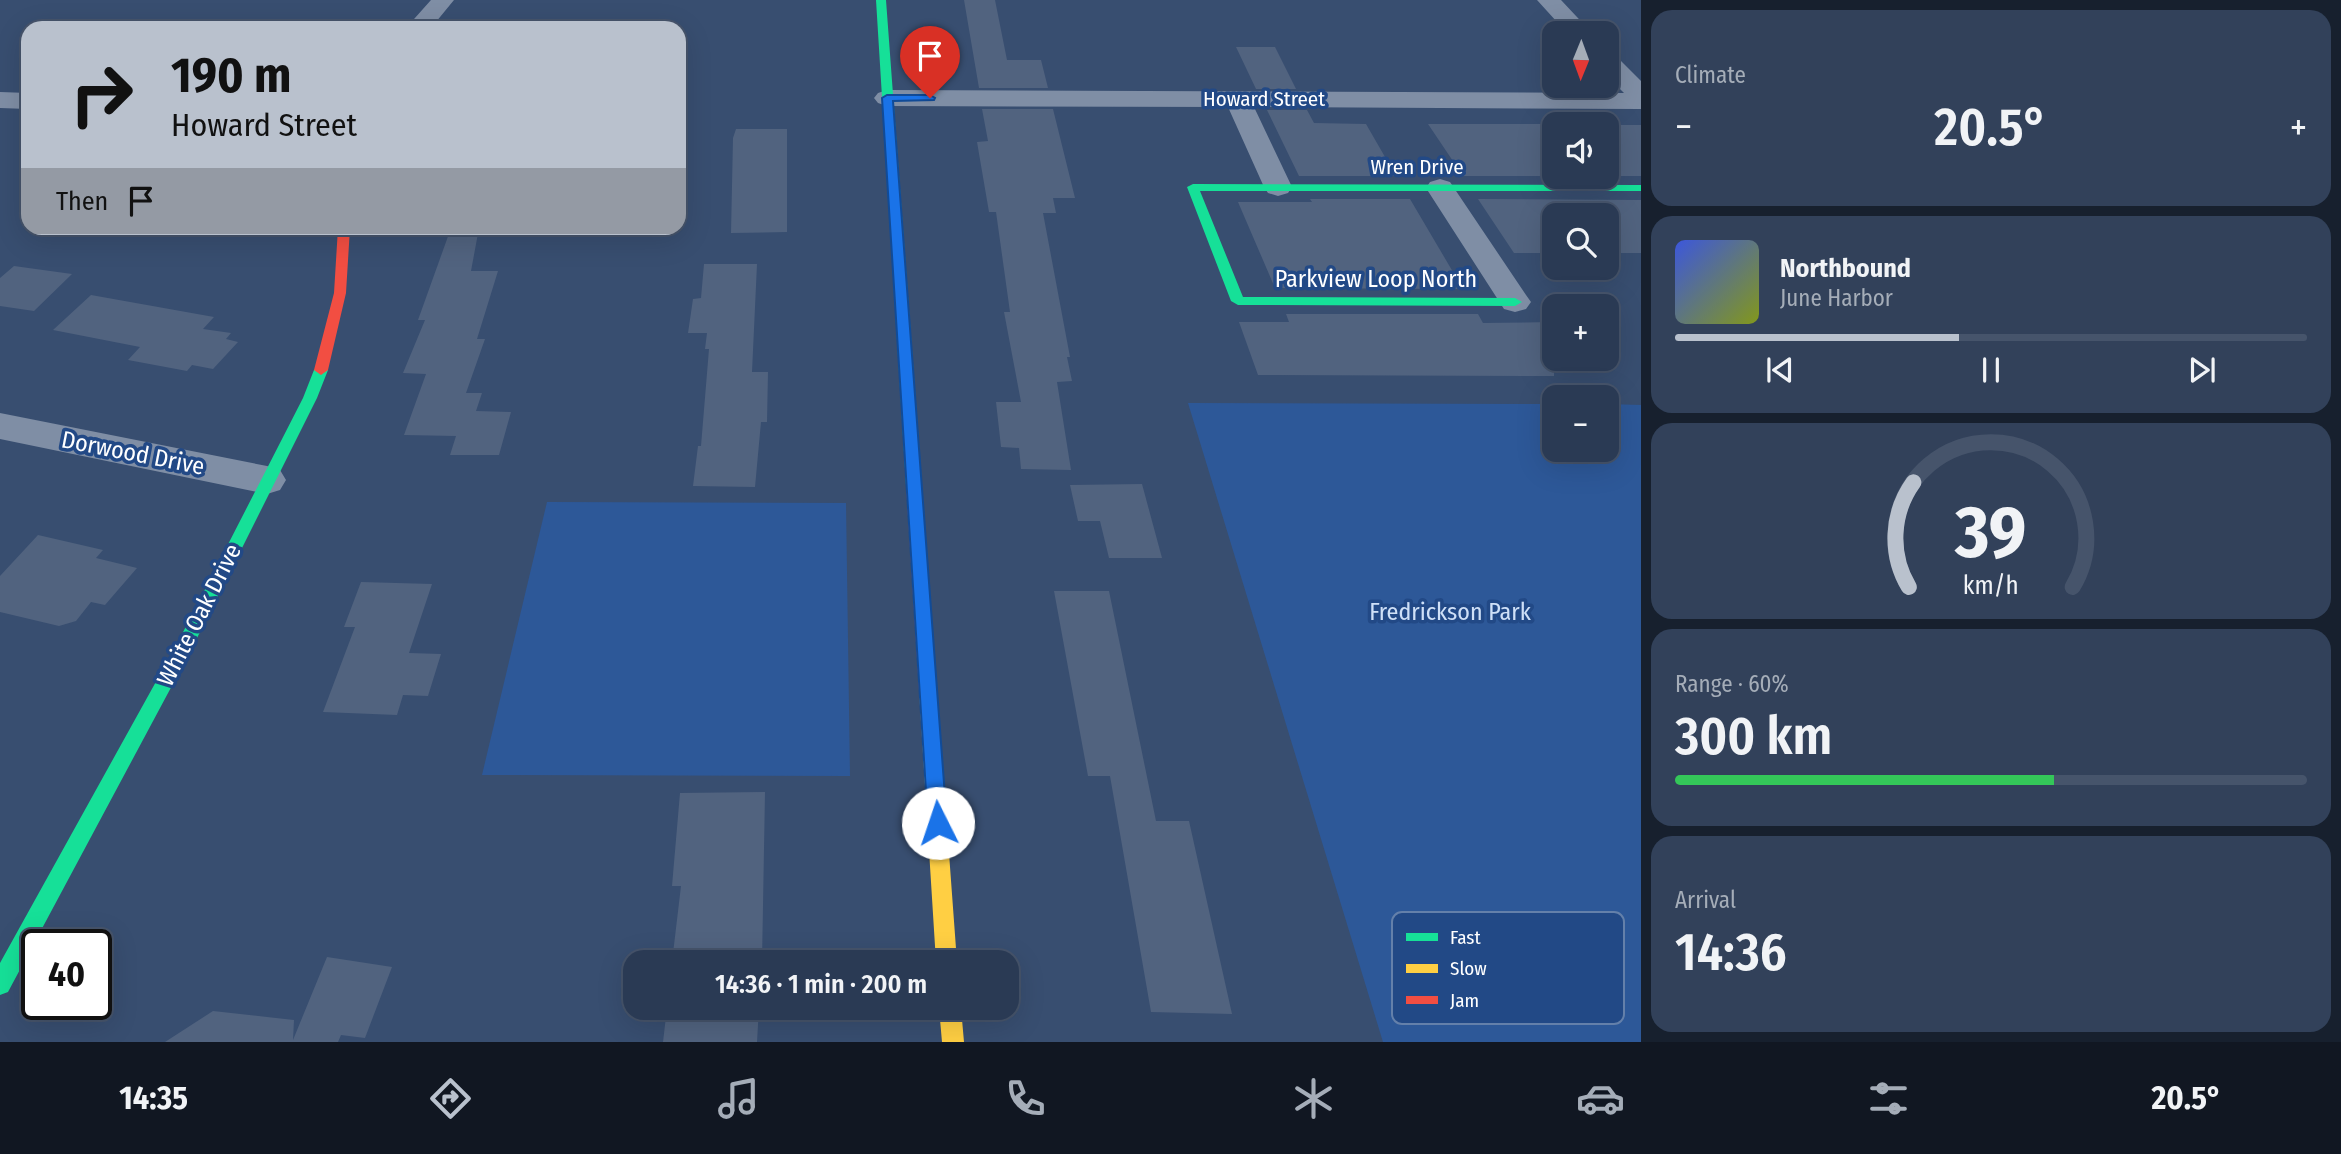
<!DOCTYPE html>
<meta charset="utf-8">
<style>
body{margin:0;font-family:"Fira Sans Condensed",sans-serif;background:#32415a;color:#f1f3f6;height:100vh;display:flex;flex-direction:column;font-size:26px;white-space:nowrap}
*{box-sizing:border-box;margin:0}
p{font-size:23px;color:#a5adb8}
.icon{flex:none;width:38px;height:38px;fill:none;stroke:currentColor;stroke-width:2;stroke-linecap:round;stroke-linejoin:round}
.map{position:relative;flex:1;overflow:hidden}
.side{display:flex;flex-direction:column;gap:10px;padding:10px;background:#17202e;width:700px}
.side>*{flex:none}
.guide{position:absolute;left:21px;top:21px;width:665px;height:214px;border-radius:21px;box-shadow:0 7px 28px #0002,0 0 0 2px #46546b;background:#b9c1cd;color:#111;overflow:hidden}
.needle{width:46px;rotate:181deg}
.tools{position:absolute;left:1542px;top:21px;display:grid;gap:14px}
.tools a{display:grid;place-items:center;width:77px;height:77px;border-radius:14px;background:#2a3a54;box-shadow:0 7px 28px #0002,0 0 0 2px #46546b;font-size:35px}
.speed{position:absolute;left:21px;top:929px;display:flex;gap:14px;font-size:35px;font-weight:700;text-align:center}
.speed>*{display:grid;place-content:center;width:91px;height:91px;border-radius:50%;background:#2a3a54;box-shadow:0 7px 28px #0002,0 0 0 2px #46546b;line-height:1}
.speed .limit{border:4px solid #111;border-radius:10px;background:#fff;color:#111}
.pin{position:absolute;display:grid;place-items:center;width:60px;height:60px;color:#fff;margin:-72px -30px;border-radius:50% 50% 50% 0;rotate:-45deg;box-shadow:0 0 7px #0007}
.pin .icon{rotate:45deg}
.me{position:absolute;width:77px;margin:-38px;rotate:356deg;stroke-linejoin:round;filter:drop-shadow(0 0 5px #0008)}
.turn{display:flex;align-items:center;gap:24px;height:147px;padding:0 35px;font-size:32px}
.turn .icon{width:91px;height:91px;stroke-width:2.5}
.turn b{display:block;font-size:49px;line-height:60px}
.then{display:flex;align-items:center;height:66px;padding:0 35px;background:#0003;gap:14px;font-size:26px}
.big{font-size:52px;font-weight:600;line-height:1.1}
.side .card{flex:1;display:flex;flex-direction:column;justify-content:center;gap:10px;min-width:0;padding:0 24px;border-radius:21px;background:#32415a}
.side .dial{align-items:center;gap:0}
.dial svg{height:182px;overflow:visible;fill:none;stroke:#46546b;stroke-width:7;stroke-linecap:round;text-anchor:middle}
.dial text{fill:#f1f3f6;stroke:none}
.song{display:flex;align-items:center;gap:21px}
.cover{width:84px;height:84px;border-radius:10px;background:linear-gradient(135deg,hsl(230 70% 55%),hsl(70 70% 35%))}
.played{height:7px;border-radius:4px;background:linear-gradient(90deg,#b9c1cd 45%,#46546b 45%)}
.keys{display:flex;justify-content:space-around;direction:ltr}
.heat{display:flex;justify-content:space-between;align-items:center;font-size:38px;direction:ltr}
.charge{height:10px;border-radius:5px;background:linear-gradient(90deg,#34c759 60%,#46546b 0)}
.trip{position:absolute;left:623px;top:950px;width:396px;height:70px;border-radius:21px;background:#2a3a54;box-shadow:0 7px 28px #0002,0 0 0 2px #46546b;font-weight:600;line-height:70px;text-align:center}
.tab-bar{display:flex;height:112px;justify-content:space-around;align-items:center;background:#111722;color:#a5adb8}
.tab-bar .icon{width:49px;height:49px}
.tab-bar .current{color:#b9c1cd}
.tab-bar b{font-size:32px;color:#f1f3f6}
main{display:flex;flex:1;min-height:0}
.map>svg:first-child{display:block}
</style>
<main>
<div class="map">
<svg width="1641" height="1042" viewBox="0 0 1641 1042">
<rect width="100%" height="100%" fill="#384e70"/>
<path fill="#2d5898" d="M 1188,403 L 1554,404 L 1554,450 L 1606,450 L 1607,404 L 1641,405 L 1641,1042 L 1383,1042 Z
M 547,502 L 846,503 L 850,776 L 482,775 Z"/>
<path fill="#51637f" d="M 964,0 L 995,0 L 1007,60 L 1041,60 L 1048,88 L 979,88 Z
M 1236,47 L 1275,47 L 1296,89 L 1256,89 Z
M 982,109 L 1053,109 L 1075,198 L 1053,198 L 1056,213 L 1043,213 L 1070,357 L 1067,357 L 1072,381 L 1057,382 L 1071,470 L 1021,469 L 1019,448 L 1001,447 L 996,402 L 1021,402 L 1004,312 L 1010,312 L 996,212 L 989,212 L 977,142 L 988,141 Z
M 1267,110 L 1307,110 L 1314,123 L 1366,124 L 1396,176 L 1299,176 Z
M 1428,124 L 1554,124 L 1554,176 L 1463,176 Z
M 1606,125 L 1641,125 L 1641,176 L 1606,176 Z
M 736,129 L 787,129 L 787,232 L 731,233 L 733,138 Z
M 1310,199 L 1410,199 L 1463,289 L 1275,288 L 1238,202 L 1312,202 Z
M 1478,199 L 1641,200 L 1641,253 L 1606,253 L 1606,215 L 1554,215 L 1554,253 L 1514,253 Z
M 451,228 L 479,228 L 471,271 L 498,271 L 477,339 L 485,339 L 466,393 L 482,393 L 476,411 L 511,412 L 499,455 L 450,455 L 456,436 L 404,435 L 426,374 L 403,373 L 425,320 L 418,320 Z
M 704,264 L 757,264 L 752,372 L 768,372 L 767,422 L 761,422 L 755,487 L 693,486 L 698,446 L 701,446 L 709,349 L 705,349 L 707,333 L 688,333 L 693,299 L 701,298 Z
M 14,266 L 72,274 L 34,311 L 0,306 L 0,278 Z
M 91,295 L 214,317 L 203,329 L 231,333 L 226,339 L 238,342 L 213,369 L 192,365 L 187,371 L 128,360 L 140,347 L 53,330 Z
M 1286,314 L 1478,314 L 1483,323 L 1554,322 L 1554,376 L 1258,375 L 1239,322 L 1289,322 Z
M 1142,484 L 1162,558 L 1109,558 L 1100,521 L 1078,521 L 1070,485 Z
M 38,535 L 103,550 L 96,558 L 137,568 L 105,605 L 91,602 L 76,621 L 59,626 L 0,612 L 0,576 Z
M 361,582 L 432,584 L 409,653 L 441,654 L 428,696 L 403,695 L 397,715 L 323,712 L 355,627 L 344,627 Z
M 1054,591 L 1109,591 L 1156,821 L 1189,821 L 1232,1014 L 1151,1012 L 1110,776 L 1088,776 Z
M 765,792 L 762,962 L 672,962 L 681,886 L 672,886 L 680,793 Z
M 327,957 L 392,967 L 365,1038 L 341,1035 L 338,1042 L 165,1042 L 213,1011 L 294,1020 L 293,1040 Z
M 667,1008 L 759,1008 L 757,1042 L 663,1042 Z"/>
<g fill="none" stroke-linecap="round" stroke-linejoin="round">
<path fill="#7f8ea5" fill-rule="evenodd" d="M 431,0 L 454,0 L 431,28 L 406,28 Z
M 1537,0 L 1561,0 L 1592,33 L 1567,33 Z
M 1606,53 L 1615,55 L 1641,81 L 1641,109 L 1254,107 L 1292,187 L 1288,193 L 1278,196 L 1268,193 L 1264,187 L 1228,107 L 887,106 L 878,103 L 874,98 L 878,93 L 887,90 L 1624,93 L 1606,75 Z
M 0,92 L 28,93 L 28,109 L 0,108 Z
M 1440,179 L 1450,182 L 1526,295 L 1531,302 L 1526,309 L 1515,312 L 1504,309 L 1426,188 L 1430,182 Z
M 0,413 L 267,466 L 280,470 L 286,480 L 280,490 L 267,494 L 0,439 Z"/>
<path fill="#16e098" fill-rule="evenodd" d="M 876,0 L 886,0 L 922,485 L 914,491 L 906,485 Z
M 1193,184 L 1641,185 L 1641,191 L 1200,191 L 1243,297 L 1515,298 L 1522,302 L 1515,306 L 1238,305 L 1231,301 L 1187,187 Z
M 321,365 L 328,370 L 317,398 L 190,652 L 8,992 L 0,995 L 0,963 L 178,642 L 303,398 L 314,370 Z"/>
<path fill="#ffcf43" fill-rule="evenodd" d="M 928,682 L 934,684 L 937,690 L 957,962 L 936,962 L 919,690 L 922,684 Z
M 939,1008 L 961,1008 L 964,1042 L 942,1042 Z"/>
<path fill="#f24e42" fill-rule="evenodd" d="M 338,228 L 350,228 L 346,293 L 328,370 L 321,375 L 314,370 L 334,293 Z
M 914,479 L 922,485 L 937,690 L 934,696 L 928,698 L 922,696 L 919,690 L 906,485 Z"/>
</g>
<path fill="#1a73e8" stroke="#114b97" stroke-width="2" d="M 930,95 L 935,98 L 934,100 L 893,101 L 947,823 L 945,830 L 938,832 L 931,830 L 928,823 L 882,98 L 887,95 Z"/>
<g text-anchor="middle" stroke-width="7" stroke-linejoin="round" paint-order="stroke">
<g font-size="21" fill="#fff" stroke="#224986">
<text x="1264" y="106">Howard Street</text>
<text x="1417" y="174">Wren Drive</text>
</g>
<g font-size="24" fill="#fff" stroke="#224986">
<text x="1376" y="287">Parkview Loop North</text>
<text transform="translate(133 453) rotate(11)" y="8">Dorwood Drive</text>
<text transform="translate(199 615) rotate(-63)" y="8">White Oak Drive</text>
</g>
<g font-size="24" fill="#cfe0f7" stroke="#224986">
<text x="1450" y="620">Fredrickson Park</text>
</g>
</g>
<rect x="1392" y="912" width="232" height="112" rx="10" fill="#224986" stroke="#6480aa" stroke-width="2"/>
<rect x="1406" y="933" width="32" height="8" fill="#16e098"/>
<rect x="1406" y="964" width="32" height="9" fill="#ffcf43"/>
<rect x="1406" y="996" width="32" height="8" fill="#f24e42"/>
<g font-size="19" fill="#fff">
<text x="1450" y="944">Fast</text>
<text x="1450" y="975">Slow</text>
<text x="1450" y="1007">Jam</text>
</g>
</svg>
<div class="tools">
<a><svg class="needle" viewBox="-14 -14 28 28"><path d="M0-13l5 13h-10z" fill="#e53935"/><path d="M0 13l5-13h-10z" fill="#a5adb8"/></svg></a>
<a><svg class="icon" aria-label="sound" viewBox="0 0 24 24"><path d="M4 9h4l5-4v14l-5-4H4zM17 9q2 3 0 6"/></svg></a>
<a><svg class="icon" aria-label="search" viewBox="0 0 24 24"><circle cx="10" cy="10" r="6"/><path d="M15 15l6 6"/></svg></a>
<a>+</a>
<a>−</a>
</div>
<div class="speed"><div class="limit">40</div></div>
<div class="pin" style="left:930px;top:98px;background:#d93025"><svg class="icon" aria-label="arrive" viewBox="0 0 24 24"><path d="M6 21V4h12l-3 4 3 4H6"/></svg></div>
<svg class="me" style="left:938px;top:823px" viewBox="-20 -20 40 40"><circle r="19" fill="#fff"/><path d="M0-13L10 11 0 6-10 11z" fill="#1a73e8"/></svg>
<div class="trip">14:36 · 1 min · 200 m</div>
<div class="guide">
<div class="turn"><svg class="icon" aria-label="right" viewBox="0 0 24 24"><path d="M7 20v-9h11M14 6l5 5-5 5"/></svg><div><b>190 m</b>Howard Street</div></div>
<div class="then">Then<svg class="icon" aria-label="arrive" viewBox="0 0 24 24"><path d="M6 21V4h12l-3 4 3 4H6"/></svg></div>
</div>
</div>
<section class="side">
<div class="card"><p>Climate</p>
<div class="heat"><a>−</a><b class="big">20.5°</b><a>+</a></div>
</div>
<div class="card">
<div class="song"><i class="cover"></i><div><b>Northbound</b><p>June Harbor</p></div></div>
<div class="played"></div>
<div class="keys"><svg class="icon" aria-label="previous" viewBox="0 0 24 24"><path d="M18 5L8 12l10 7zM5 5v14"/></svg><svg class="icon" aria-label="pause" viewBox="0 0 24 24"><path d="M8 5v14M16 5v14"/></svg><svg class="icon" aria-label="next" viewBox="0 0 24 24"><path d="M6 5l10 7-10 7zM19 5v14"/></svg></div>
</div>
<div class="card dial"><svg viewBox="0 0 100 80">
<path d="M14 69A42 42 0 1 1 86 69"/>
<path d="M14 69A42 42 0 0 1 16 23" stroke="#b9c1cd"/>
<text x="50" y="56" font-size="32" font-weight="700">39</text>
<text x="50" y="72" font-size="11">km/h</text>
</svg></div>
<div class="card"><p>Range · 60%</p><b class="big">300 km</b><div class="charge"></div></div>
<div class="card"><p>Arrival</p><b class="big">14:36</b></div>
</section>
</main>
<nav class="tab-bar">
<b>14:35</b>
<svg class="icon current" aria-label="directions" viewBox="0 0 24 24"><path d="M12 3l9 9-9 9-9-9zM9 14v-3h6M13 9l2 2-2 2"/></svg>
<svg class="icon" aria-label="music" viewBox="0 0 24 24"><path d="M9 18V5l10-2v13"/><circle cx="6" cy="18" r="3"/><circle cx="16" cy="16" r="3"/></svg>
<svg class="icon" aria-label="phone" viewBox="0 0 24 24"><path d="M5 4h4l2 5-3 2q2 4 5 5l2-3 5 2v4C11 20 4 13 5 4z"/></svg>
<svg class="icon" aria-label="climate" viewBox="0 0 24 24"><path d="M12 3v18M4 7l16 10M4 17L20 7"/></svg>
<svg class="icon" aria-label="car" viewBox="0 0 24 24"><path d="M5 17H2v-5l4-1 3-4h7l3 4 3 1v5h-3M9 17h6M6 11h13"/><circle cx="7" cy="17" r="2"/><circle cx="17" cy="17" r="2"/></svg>
<svg class="icon" aria-label="filters" viewBox="0 0 24 24"><path d="M4 7h16M4 17h16"/><circle cx="9" cy="7" r="2"/><circle cx="15" cy="17" r="2"/></svg>
<b>20.5°</b>
</nav>
